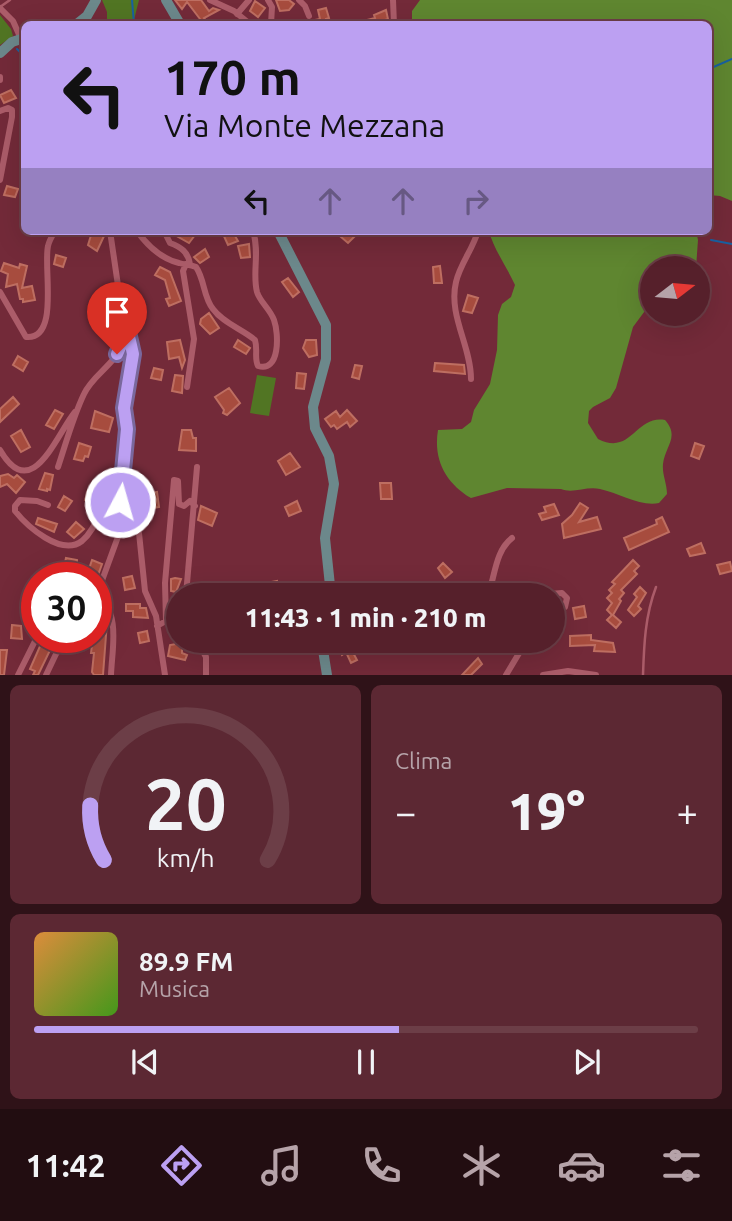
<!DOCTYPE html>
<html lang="it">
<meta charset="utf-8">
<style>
body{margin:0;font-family:Ubuntu,sans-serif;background:#5c2833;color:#f1f3f6;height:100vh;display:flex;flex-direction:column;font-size:26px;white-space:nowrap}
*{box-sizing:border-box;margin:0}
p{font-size:23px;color:#b6a3a9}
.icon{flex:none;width:38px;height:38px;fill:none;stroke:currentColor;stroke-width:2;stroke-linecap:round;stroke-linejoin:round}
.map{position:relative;height:675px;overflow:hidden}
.details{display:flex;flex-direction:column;gap:10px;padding:10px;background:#2f1218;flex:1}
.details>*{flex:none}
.banner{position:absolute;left:21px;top:21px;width:691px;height:214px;border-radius:10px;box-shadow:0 7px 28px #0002,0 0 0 2px #6c3e47;background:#bca0f2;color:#111;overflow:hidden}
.needle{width:46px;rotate:74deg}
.fabs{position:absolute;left:640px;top:256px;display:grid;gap:14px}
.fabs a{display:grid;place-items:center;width:70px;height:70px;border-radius:50%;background:#56202b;box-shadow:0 7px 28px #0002,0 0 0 2px #6c3e47;font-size:35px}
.speed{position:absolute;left:21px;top:562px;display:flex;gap:14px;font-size:35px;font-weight:700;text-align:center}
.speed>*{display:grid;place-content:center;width:91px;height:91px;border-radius:50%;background:#56202b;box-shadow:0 7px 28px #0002,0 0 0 2px #6c3e47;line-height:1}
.speed .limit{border:10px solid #d22;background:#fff;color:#111}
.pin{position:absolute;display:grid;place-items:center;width:60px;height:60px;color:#fff;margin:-72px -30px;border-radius:50% 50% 50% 0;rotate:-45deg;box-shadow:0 0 7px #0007}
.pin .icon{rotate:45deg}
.me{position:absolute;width:77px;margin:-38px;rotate:6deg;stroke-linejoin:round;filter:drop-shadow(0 0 5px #0008)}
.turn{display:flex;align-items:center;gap:24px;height:147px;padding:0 28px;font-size:32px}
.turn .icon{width:91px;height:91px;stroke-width:2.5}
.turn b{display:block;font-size:49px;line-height:60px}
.lanes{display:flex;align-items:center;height:66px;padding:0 28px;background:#0003;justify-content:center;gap:35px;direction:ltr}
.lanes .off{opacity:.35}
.big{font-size:52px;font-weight:800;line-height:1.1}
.details .tile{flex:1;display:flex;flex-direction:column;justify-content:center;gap:10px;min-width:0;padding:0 24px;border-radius:10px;background:#5c2833}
.details .dial{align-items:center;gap:0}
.dial svg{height:182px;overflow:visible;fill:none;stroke:#6c3e47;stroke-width:7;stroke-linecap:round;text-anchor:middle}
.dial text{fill:#f1f3f6;stroke:none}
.song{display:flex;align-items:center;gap:21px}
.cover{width:84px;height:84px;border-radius:10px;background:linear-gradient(135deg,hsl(30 70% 55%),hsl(100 70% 35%))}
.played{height:7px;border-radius:4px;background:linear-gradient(90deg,#bca0f2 55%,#6c3e47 55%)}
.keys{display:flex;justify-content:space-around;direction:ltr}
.heat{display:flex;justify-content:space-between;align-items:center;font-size:38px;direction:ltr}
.details .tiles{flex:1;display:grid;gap:10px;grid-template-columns:1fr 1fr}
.tile:last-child{grid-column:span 2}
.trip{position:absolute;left:166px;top:583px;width:399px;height:70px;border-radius:35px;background:#56202b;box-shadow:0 7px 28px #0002,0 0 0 2px #6c3e47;font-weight:800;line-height:70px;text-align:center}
.tabs{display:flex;height:112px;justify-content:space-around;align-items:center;background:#220d11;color:#b6a3a9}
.tabs .icon{width:49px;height:49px}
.tabs .on{color:#bca0f2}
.tabs b{font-size:32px;color:#f1f3f6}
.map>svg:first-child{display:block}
</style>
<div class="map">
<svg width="732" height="675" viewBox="0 0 732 675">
<rect width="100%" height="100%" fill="#732a39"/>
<path fill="#517523" d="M 102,0 L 139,0 L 133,24 L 107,24 L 107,12 Z
M 0,15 L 11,29 L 13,36 L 0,45 Z
M 257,375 L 276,378 L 269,416 L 250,413 Z"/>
<path fill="#5f8630" d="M 420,0 L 732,0 L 732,201 L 720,196 L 709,195 L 709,24 L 412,24 L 412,11 Z
M 489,231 L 696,231 L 698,240 L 696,268 L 653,268 L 653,300 L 633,327 L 616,388 L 610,398 L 593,407 L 589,411 L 588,423 L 598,439 C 632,456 635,415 665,420 C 680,437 665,446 663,464 C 662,475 667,483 667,494 L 659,503 C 641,507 619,493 600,489 C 586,486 573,494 561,489 L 507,488 L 471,498 C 446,483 433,460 438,430 L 462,429 L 471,422 L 474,410 L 490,384 L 497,350 L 498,315 L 502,304 L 511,297 L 515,285 C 507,267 494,250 489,231 Z"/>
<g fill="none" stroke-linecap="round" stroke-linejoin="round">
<path stroke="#1860a0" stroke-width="2" d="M 132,0 L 134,24
M 17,49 L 24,56
M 709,69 L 732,59
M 711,240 L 732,244"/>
</g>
<path fill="#a74c3e" stroke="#be6e61" stroke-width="2" d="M 175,0 L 201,0 L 209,11 L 213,8 L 219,10 L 204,18 L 208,24 L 189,24 L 200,19 L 187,2 L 182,9 Z
M 276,0 L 289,0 L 294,4 L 289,10 L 280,11 Z
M 255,1 L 265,8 L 258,17 L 250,11 Z
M 326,8 L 329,18 L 326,19 L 327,24 L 317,24 L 315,20 L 320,19 L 318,10 Z
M 386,10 L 388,19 L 374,24 L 359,24 L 359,22 L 375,18 L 374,15 Z
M 11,90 L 16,98 L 4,103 L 0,95 Z
M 7,186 L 18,189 L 15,197 L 4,195 Z
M 177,231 L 189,231 L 195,235 L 189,243 L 175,235 Z
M 232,231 L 238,241 L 228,245 L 223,234 Z
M 334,231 L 349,231 L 355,236 L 348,243 Z
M 92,232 L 104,236 L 97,251 L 88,245 Z
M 249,244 L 250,257 L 241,258 L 238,246 Z
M 205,249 L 209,257 L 200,263 L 194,257 Z
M 56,255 L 66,258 L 63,267 L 54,264 Z
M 4,263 L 19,268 L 20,264 L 27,266 L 22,288 L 32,286 L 35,300 L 23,302 L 23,299 L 20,299 L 17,284 L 6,287 L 8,274 L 1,271 Z
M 440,266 L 442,283 L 434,283 L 433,267 Z
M 160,267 L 170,272 L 181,301 L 169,306 L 166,299 L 170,298 L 165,280 L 155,275 Z
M 288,278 L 299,292 L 293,297 L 282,282 Z
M 468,295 L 478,298 L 472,313 L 463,311 Z
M 209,313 L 219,328 L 210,334 L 200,324 L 201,319 Z
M 180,340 L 185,360 L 182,368 L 179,357 L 169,359 L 167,342 Z
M 238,340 L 250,348 L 246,354 L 234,347 Z
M 306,340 L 316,340 L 317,355 L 309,357 L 303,348 Z
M 18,356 L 28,362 L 23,371 L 13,365 Z
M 435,363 L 464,365 L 465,374 L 434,371 Z
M 355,365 L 362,366 L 359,379 L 352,377 Z
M 154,368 L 163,370 L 161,380 L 151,378 Z
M 297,373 L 306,374 L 304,389 L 296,388 Z
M 175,375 L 183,376 L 182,393 L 172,391 Z
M 229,388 L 240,403 L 227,415 L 223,413 L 224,410 L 215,397 Z
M 13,397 L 19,404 L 0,422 L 0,409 Z
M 55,410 L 63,414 L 54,429 L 46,425 Z
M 347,410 L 357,421 L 350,427 L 347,422 L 337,429 L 334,425 L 331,427 L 325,419 L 336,411 L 340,417 Z
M 95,411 L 113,418 L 109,432 L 91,428 Z
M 21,430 L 30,447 L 21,452 L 11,436 Z
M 182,430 L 191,430 L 193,438 L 196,438 L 196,451 L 179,450 Z
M 79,443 L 91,447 L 88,457 L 85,456 L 83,461 L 74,459 Z
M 695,443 L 704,446 L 699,459 L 691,456 Z
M 290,453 L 300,467 L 286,475 L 278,461 Z
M 45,473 L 53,475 L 50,490 L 47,489 L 47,491 L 39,489 Z
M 8,474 L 14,478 L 17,475 L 25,482 L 16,493 L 7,484 L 0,487 L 0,476 Z
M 380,483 L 391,483 L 392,499 L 381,499 Z
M 88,490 L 99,493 L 95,503 L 85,500 Z
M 157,492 L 159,507 L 149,509 L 146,494 Z
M 64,496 L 72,501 L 65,511 L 58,507 Z
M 297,501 L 301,511 L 289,516 L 285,507 Z
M 580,503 L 588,508 L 579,522 L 597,517 L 601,529 L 564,538 L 562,524 L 572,515 Z
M 554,504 L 559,515 L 542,520 L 539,514 L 546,512 L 544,507 Z
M 201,506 L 217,513 L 212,526 L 198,520 Z
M 662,517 L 669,532 L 629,550 L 624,538 L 657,524 L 656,520 Z
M 38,518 L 57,524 L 54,532 L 36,524 Z
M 76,522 L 84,529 L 74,538 L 67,532 Z
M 701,543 L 705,553 L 690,556 L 687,549 Z
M 66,558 L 77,560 L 76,569 L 64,567 Z
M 92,560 L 102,564 L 97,578 L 86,578 Z
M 633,560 L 639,566 L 634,571 L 637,574 L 621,590 L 624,593 L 619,599 L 621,601 L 613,615 L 621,622 L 616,628 L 607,620 L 612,615 L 607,610 L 612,603 L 607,598 L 612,593 L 609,590 L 615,584 L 612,582 Z
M 730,562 L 732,571 L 720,574 L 717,565 Z
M 443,563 L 452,572 L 445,578 L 438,568 Z
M 132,576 L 135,588 L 125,590 L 123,578 Z
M 175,578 L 181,579 L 176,592 L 171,591 L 171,579 Z
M 277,581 L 279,595 L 269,595 L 266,583 Z
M 640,587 L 646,593 L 638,606 L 641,609 L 634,616 L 628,610 L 637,597 L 634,594 Z
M 126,604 L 140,604 L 140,608 L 146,608 L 148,618 L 133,617 L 133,611 L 126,611 Z
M 584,606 L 586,617 L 575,619 L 573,608 Z
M 96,621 L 107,622 L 103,675 L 94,675 L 92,672 L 94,653 L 91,653 L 93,637 L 96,637 Z
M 12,625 L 21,626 L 22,639 L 11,638 Z
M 147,631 L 149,641 L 140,643 L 138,633 Z
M 591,635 L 591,640 L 613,643 L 615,652 L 594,651 L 595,645 L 570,646 L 570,636 Z
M 44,637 L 54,642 L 38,675 L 33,675 L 35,671 L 30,669 Z
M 341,640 L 351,640 L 353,645 L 350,647 L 357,660 L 351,663 L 346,652 L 342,655 L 340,651 L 334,650 L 334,644 Z
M 182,643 L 182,653 L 187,655 L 185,660 L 168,656 L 170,645 Z
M 0,650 L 7,650 L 4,675 L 0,675 Z
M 478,658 L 482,664 L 471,675 L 462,675 Z"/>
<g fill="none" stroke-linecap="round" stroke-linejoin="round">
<path stroke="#ab5c69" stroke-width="2.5" d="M 0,7 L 10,0
M 643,675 C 644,645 645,616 656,587"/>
<path stroke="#ab5c69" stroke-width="6" d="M 210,0 L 234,11 L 250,24
M 268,0 L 272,7 L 271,24
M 299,0 L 305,6 L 309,16
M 393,0 L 394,24
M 0,8 L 13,21 L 21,39
M 237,14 L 249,0
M 0,77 L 0,80
M 0,111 L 8,108 L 12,110 L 12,117 L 0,180
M 137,231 C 147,245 162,259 179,263 C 185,265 190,264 196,267 C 205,280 203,297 213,309 C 223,323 242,329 255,340 C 258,350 254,358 258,366 C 280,373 279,334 274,320 C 270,309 260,302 257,292 C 252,273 260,253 253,231
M 164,231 L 170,243 C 181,247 188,252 190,264
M 186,264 L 183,271 L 194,339 L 187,387
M 0,292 L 26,337 C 60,340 43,268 48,246 C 49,241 52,236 55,231
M 471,379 C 471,346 448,315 456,282 C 460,264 473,249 478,231
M 0,450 C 32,505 56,435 75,412
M 58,467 C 66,443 73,417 84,394 C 93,374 118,363 123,341 C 125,333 120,327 122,320 L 125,319
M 121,503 L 131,523
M 48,505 L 37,501 L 20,500 L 15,506 L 15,511 C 27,526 61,557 82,541 C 95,530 99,512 108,498 L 113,497 L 120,500
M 119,522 L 131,523 L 139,533 L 145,591 L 156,616 L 165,675
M 97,595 C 121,613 112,648 111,675
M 186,595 L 197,467
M 488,595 C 495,577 495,551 512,538
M 539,595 L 562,593 L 567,598 L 565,607 L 553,613
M 96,597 L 119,534 L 127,429 L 124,408 L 133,354 L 130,335 L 120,299 L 110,231
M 157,626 L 166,621 L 165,583 L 174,480 L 178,481 L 179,504 L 184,506 L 190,501 L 195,506
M 197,640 L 206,657 L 206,675
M 18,675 L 37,637
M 46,675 L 56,654 L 68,637
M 506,675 L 527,640
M 543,675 L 568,671 L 596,675"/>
<path stroke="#6c888b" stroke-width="10" d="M 166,0 L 180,24
M 77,24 L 87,16 L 96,0
M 0,53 L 12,42 L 24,38
M 278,231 L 326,325 L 326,359 L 313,407 L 315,428 L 329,456 L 334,484 L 325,538 L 331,595
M 325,640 L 323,650 L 327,675"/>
</g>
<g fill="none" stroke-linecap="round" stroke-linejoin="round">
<defs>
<path id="route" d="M 117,354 L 124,338 L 121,322 L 125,319 L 133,354 L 124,408 L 127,429 L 120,502"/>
</defs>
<use href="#route" stroke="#7a689d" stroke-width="18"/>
<use href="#route" stroke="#bca0f2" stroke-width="12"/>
</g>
</svg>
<div class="fabs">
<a><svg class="needle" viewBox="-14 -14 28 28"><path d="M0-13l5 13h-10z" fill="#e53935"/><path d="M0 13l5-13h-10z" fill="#b6a3a9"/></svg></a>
</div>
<div class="speed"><div class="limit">30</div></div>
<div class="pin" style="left:117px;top:354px;background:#d93025"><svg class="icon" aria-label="arrive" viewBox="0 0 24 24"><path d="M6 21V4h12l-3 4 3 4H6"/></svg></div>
<svg class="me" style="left:120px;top:502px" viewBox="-20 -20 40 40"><circle r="17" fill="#bca0f2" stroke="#fff" stroke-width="3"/><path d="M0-11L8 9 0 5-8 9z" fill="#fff"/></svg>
<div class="trip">11:43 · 1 min · 210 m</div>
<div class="banner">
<div class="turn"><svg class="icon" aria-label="left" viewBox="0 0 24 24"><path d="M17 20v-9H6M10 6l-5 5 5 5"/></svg><div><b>170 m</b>Via Monte Mezzana</div></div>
<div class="lanes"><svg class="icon" aria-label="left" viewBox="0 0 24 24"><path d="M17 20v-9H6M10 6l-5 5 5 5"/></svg><svg class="icon off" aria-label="ahead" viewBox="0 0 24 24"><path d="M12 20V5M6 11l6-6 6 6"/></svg><svg class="icon off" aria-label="ahead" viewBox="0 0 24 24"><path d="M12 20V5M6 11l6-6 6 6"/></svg><svg class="icon off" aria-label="right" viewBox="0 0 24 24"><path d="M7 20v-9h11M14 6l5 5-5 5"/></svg></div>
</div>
</div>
<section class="details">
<div class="tiles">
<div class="tile dial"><svg viewBox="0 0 100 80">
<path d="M14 69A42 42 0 1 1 86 69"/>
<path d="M14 69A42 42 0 0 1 8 45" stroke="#bca0f2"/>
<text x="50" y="56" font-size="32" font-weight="700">20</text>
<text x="50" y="72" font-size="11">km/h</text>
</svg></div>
<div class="tile"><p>Clima</p>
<div class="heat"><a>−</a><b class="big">19°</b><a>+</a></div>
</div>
<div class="tile">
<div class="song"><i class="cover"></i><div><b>89.9 FM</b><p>Musica</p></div></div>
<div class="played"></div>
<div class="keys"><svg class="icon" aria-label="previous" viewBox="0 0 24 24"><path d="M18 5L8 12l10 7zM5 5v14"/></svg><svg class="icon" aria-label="pause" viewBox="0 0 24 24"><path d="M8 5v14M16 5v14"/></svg><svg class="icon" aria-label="next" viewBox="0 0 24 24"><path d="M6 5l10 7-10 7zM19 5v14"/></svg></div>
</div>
</div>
</section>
<nav class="tabs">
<b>11:42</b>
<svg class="icon on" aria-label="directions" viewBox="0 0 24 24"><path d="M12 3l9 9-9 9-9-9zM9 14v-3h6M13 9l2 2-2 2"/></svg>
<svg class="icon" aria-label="music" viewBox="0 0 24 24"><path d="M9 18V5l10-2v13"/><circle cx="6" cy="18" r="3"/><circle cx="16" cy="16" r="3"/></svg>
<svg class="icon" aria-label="phone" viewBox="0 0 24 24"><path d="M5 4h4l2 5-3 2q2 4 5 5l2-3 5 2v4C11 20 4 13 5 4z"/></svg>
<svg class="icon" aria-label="climate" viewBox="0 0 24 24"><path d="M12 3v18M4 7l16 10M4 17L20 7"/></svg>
<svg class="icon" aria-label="car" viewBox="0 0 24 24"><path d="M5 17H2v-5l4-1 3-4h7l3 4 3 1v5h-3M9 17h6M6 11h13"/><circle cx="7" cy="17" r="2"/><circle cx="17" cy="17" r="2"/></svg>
<svg class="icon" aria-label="filters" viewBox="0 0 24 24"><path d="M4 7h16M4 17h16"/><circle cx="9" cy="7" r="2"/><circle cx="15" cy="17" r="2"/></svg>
</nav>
